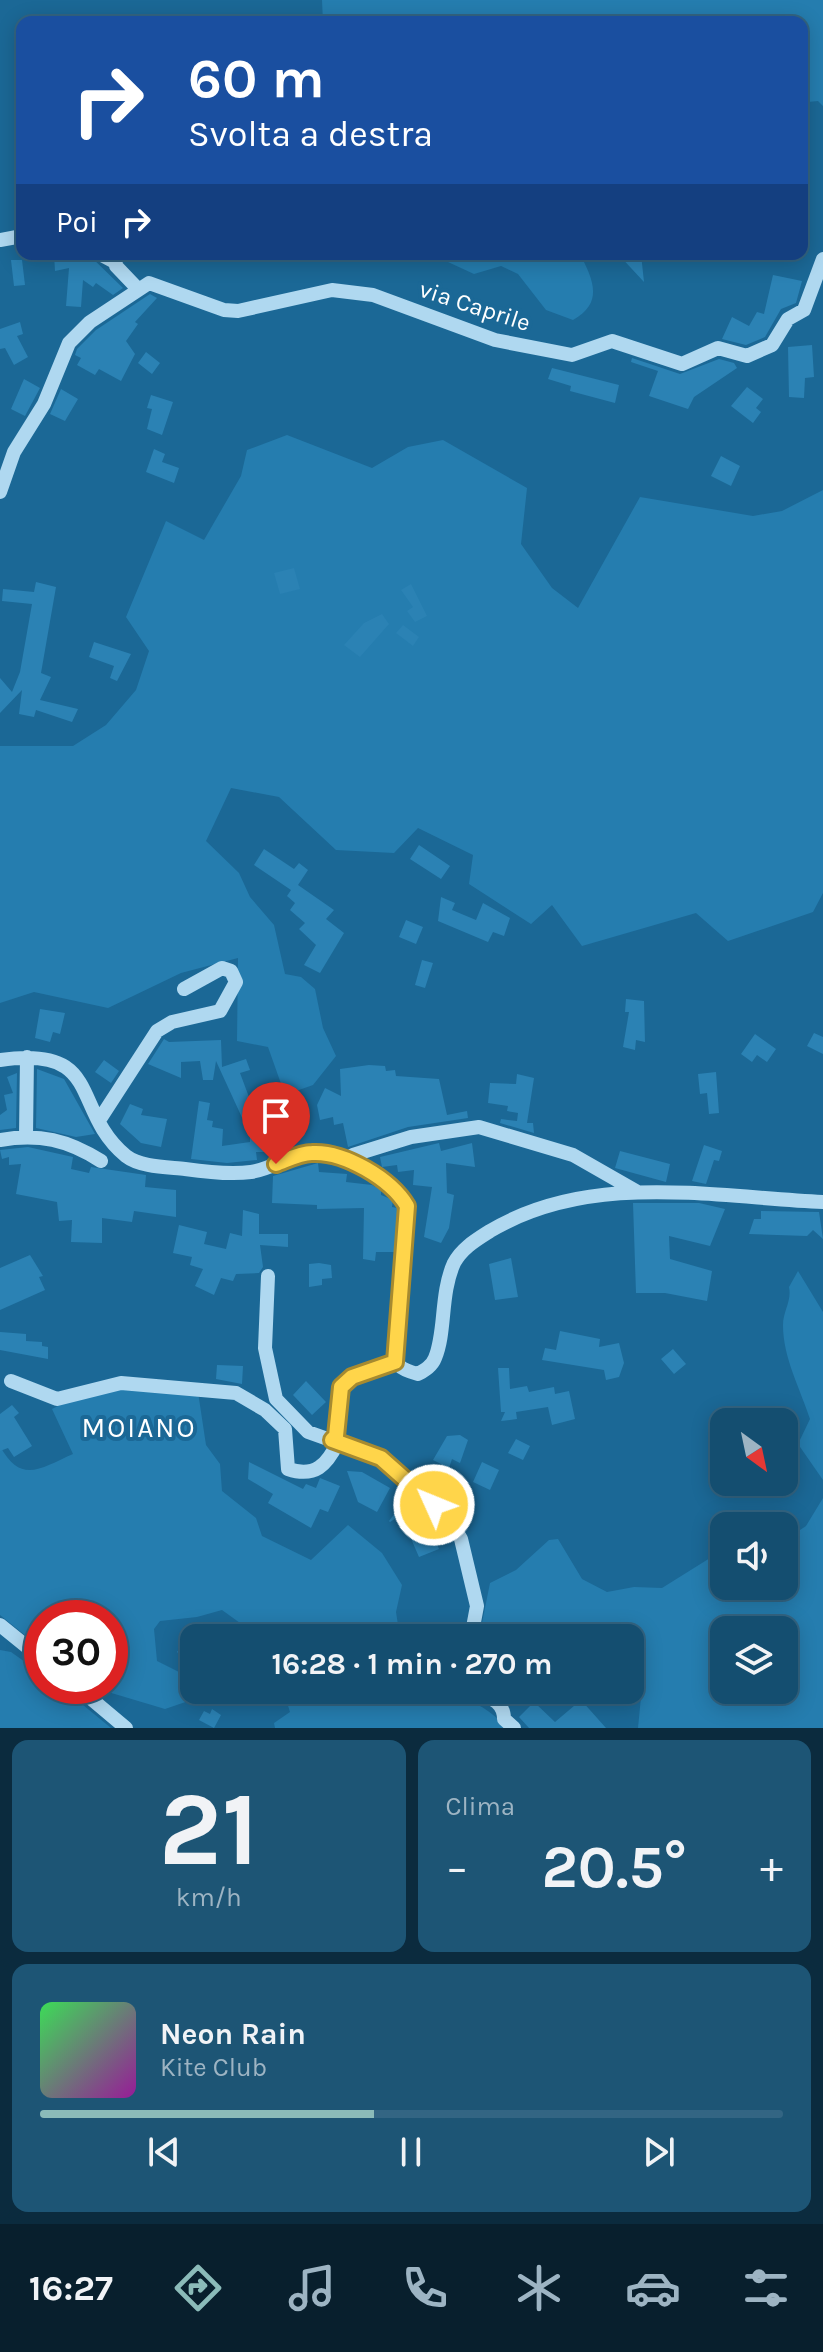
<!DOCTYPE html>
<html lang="it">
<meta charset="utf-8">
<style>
body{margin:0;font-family:Karla,sans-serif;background:#1d5575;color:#f1f3f6;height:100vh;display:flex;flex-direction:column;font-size:30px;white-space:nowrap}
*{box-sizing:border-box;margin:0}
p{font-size:26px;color:#9db4c3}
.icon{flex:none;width:44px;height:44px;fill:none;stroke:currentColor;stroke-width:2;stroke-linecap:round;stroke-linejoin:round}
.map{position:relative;height:1728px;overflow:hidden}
.panel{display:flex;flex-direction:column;gap:12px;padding:12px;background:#0b2b3e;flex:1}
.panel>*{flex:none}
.hud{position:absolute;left:16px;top:16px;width:792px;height:244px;border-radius:16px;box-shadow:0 4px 20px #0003,0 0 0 2px #336583;background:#1a4fa0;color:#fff;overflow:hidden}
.needle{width:52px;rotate:147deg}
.buttons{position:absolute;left:710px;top:1408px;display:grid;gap:16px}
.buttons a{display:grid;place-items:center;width:88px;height:88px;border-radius:16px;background:#144e70;box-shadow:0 4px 20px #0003,0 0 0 2px #336583;font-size:40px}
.speed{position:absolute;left:24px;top:1600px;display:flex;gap:16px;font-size:40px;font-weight:700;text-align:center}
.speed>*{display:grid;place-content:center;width:104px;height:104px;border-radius:50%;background:#144e70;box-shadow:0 4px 20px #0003,0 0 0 2px #336583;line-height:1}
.speed .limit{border:12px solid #d22;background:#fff;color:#111}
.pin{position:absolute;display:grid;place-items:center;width:68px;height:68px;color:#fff;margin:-82px -34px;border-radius:50% 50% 50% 0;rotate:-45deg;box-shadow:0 0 8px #0007}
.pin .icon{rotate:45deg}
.me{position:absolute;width:88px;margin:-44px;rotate:314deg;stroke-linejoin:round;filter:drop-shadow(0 0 6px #0008)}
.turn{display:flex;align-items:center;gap:28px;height:168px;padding:0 40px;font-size:36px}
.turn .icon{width:104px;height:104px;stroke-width:2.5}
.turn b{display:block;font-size:56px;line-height:68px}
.then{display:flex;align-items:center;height:76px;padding:0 40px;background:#0003;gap:16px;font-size:30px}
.big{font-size:60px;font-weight:700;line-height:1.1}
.panel .widget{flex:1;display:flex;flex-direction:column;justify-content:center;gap:12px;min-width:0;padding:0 28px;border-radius:16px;background:#1d5575}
.panel .dial{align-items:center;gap:0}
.dial b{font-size:104px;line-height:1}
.song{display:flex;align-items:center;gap:24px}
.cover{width:96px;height:96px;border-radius:12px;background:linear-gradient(135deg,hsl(130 70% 55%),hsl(300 70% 35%))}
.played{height:8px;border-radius:4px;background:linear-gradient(90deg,#8bbbb9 45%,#336583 45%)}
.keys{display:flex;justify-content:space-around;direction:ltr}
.heat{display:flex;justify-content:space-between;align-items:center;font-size:44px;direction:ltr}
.panel .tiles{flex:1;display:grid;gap:12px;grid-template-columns:1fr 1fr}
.widget:last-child{grid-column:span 2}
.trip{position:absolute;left:180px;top:1624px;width:464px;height:80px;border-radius:16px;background:#144e70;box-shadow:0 4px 20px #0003,0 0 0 2px #336583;font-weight:700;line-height:80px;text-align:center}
.dock{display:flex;height:128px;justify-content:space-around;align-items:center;background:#081f2d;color:#9db4c3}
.dock .icon{width:56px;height:56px}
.dock .current{color:#8bbbb9}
.dock b{font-size:36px;color:#f1f3f6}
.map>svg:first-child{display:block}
</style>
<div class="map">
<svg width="823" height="1728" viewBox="0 0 823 1728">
<rect width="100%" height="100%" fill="#1b6896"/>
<path fill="#257daf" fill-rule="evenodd" d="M 322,0 L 823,0 L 823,106 L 818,101 L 808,102 L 802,108 L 802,22 L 323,22 Z
M 450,254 L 580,254 C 592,278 605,302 573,320 L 546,310 L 518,274 L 501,266 L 474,274 L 448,262 Z
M 287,435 L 372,468 L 408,447 L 443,440 L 527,488 L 521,544 L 552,588 L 578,608 L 640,497 L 753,516 L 782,511 L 823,490 L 823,893 L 813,912 L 728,941 L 696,913 L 582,946 L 552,905 L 531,924 L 469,884 L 473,855 L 418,828 L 394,853 L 336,850 L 279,797 L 231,788 L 206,841 L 239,873 L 250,897 L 274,925 L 285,974 L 301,977 L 315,989 L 323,1028 L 336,1056 L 313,1085 L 285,1095 L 268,1047 L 237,1041 L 238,958 L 181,973 L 108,1008 L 34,992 L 0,1003 L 0,746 L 73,746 L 106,725 L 136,690 L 149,651 L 126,617 L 166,521 L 204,540 L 241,476 L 247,450 Z
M 798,1271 L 823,1312 L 823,1480 L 798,1444 L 810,1419 C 800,1388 783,1358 783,1325 C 783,1311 792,1301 789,1287 Z
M 100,1385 L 198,1392 L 206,1445 L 220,1464 L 222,1491 L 256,1518 L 262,1536 L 311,1560 L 348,1525 L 382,1553 L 402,1585 L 396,1612 L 400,1638 L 261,1638 L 222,1610 L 197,1617 L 160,1621 L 154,1629 L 157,1661 L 193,1679 L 194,1690 L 205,1690 L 209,1694 L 165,1709 L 88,1686 L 110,1686 L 110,1618 L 42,1618 L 42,1649 L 0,1615 L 0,1446 C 21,1485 41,1468 73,1454 L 52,1409 Z
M 823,1498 L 823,1728 L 638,1728 L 641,1697 L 630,1687 L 630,1638 L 479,1638 L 490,1583 L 516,1570 L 549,1540 L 558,1539 L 582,1579 L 607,1592 L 634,1587 L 662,1588 L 710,1558 L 724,1560 L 724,1586 L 784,1586 L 784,1529 L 797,1532 L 806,1526 ZM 724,1630 L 784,1630 L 784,1690 L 724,1690 Z
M 0,1650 L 11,1652 L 42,1674 L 42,1686 L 60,1686 L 111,1728 L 0,1728 Z
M 283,1690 C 343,1690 469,1673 505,1728 L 275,1728 L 274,1723 L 290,1712 Z"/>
<path fill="#2b82b4" d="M 54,254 L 88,254 L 123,288 L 113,295 L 96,283 L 93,287 L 83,280 L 81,307 L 66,306 L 69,268 L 55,271 Z
M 618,254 L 641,254 L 644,282 Z
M 11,260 L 22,260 L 25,285 L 14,286 Z
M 773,275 L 802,281 L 796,303 L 781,309 L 765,337 L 746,345 L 722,339 L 732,317 L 749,326 L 757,312 L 764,314 Z
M 150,294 L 157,298 L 135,322 L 138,324 L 126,341 L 135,354 L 121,381 L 99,369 L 95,375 L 77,365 L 81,358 L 75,355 L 77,349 L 96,330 Z
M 20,322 L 23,334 L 17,336 L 28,357 L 14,365 L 5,348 L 0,349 L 0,329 Z
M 812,345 L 814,377 L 805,378 L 804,398 L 789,397 L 788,347 Z
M 146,352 L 160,363 L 152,374 L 138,363 Z
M 632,358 L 680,374 L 719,359 L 734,363 L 737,368 L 694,397 L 688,409 L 649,396 L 658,371 L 631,362 Z
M 552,368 L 619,385 L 615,403 L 570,391 L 571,386 L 548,379 Z
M 24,379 L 40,388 L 25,416 L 11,409 Z
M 747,387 L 763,399 L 756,408 L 761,412 L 753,423 L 731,406 Z
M 61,389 L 78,399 L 65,421 L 50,414 Z
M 151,395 L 173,402 L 162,435 L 147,429 L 152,409 L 147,408 Z
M 154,449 L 165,454 L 162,462 L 179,468 L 174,483 L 146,472 Z
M 721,456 L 740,466 L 731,486 L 711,476 Z
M 294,568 L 300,589 L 280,594 L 274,573 Z
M 36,582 L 56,587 L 41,673 L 51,677 L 40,700 L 78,709 L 72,722 L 36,710 L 34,717 L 19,714 L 22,690 L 0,713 L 0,678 L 12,692 L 20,672 L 32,604 L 2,601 L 3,589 L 34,592 Z
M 411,584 L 427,616 L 415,622 L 407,611 L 413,607 L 401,590 Z
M 382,614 L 389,624 L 360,657 L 344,645 L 364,623 Z
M 403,625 L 419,637 L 413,646 L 396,633 Z
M 94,642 L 131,654 L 117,681 L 110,678 L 114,666 L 89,657 Z
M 419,845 L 450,866 L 441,879 L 410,859 Z
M 264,849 L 294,869 L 299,863 L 308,870 L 298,885 L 334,910 L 326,919 L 344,933 L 320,973 L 304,965 L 316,945 L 299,929 L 305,923 L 290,910 L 295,903 L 287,896 L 291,890 L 254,865 Z
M 441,897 L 455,903 L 452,910 L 476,920 L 483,903 L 510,918 L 504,936 L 493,932 L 488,942 L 438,921 Z
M 406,920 L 423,927 L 416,944 L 399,937 Z
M 422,960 L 433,963 L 425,988 L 415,985 Z
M 626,999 L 644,1001 L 645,1042 L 636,1040 L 635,1050 L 623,1047 L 629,1012 L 625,1012 Z
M 40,1009 L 65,1013 L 60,1034 L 53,1032 L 50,1042 L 35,1038 Z
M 814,1033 L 823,1037 L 823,1054 L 807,1046 Z
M 755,1034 L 776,1049 L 767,1062 L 757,1055 L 752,1062 L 741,1054 Z
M 164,1039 L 169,1042 L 221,1040 L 222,1067 L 246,1059 L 250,1070 L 240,1073 L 264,1137 L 269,1136 L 266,1152 L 256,1152 L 257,1160 L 227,1163 L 191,1159 L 199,1101 L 210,1103 L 207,1120 L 213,1121 L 212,1127 L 223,1129 L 222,1146 L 250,1142 L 250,1135 L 216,1061 L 213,1080 L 203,1080 L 200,1061 L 181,1062 L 181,1078 L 148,1064 Z
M 104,1060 L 119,1071 L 111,1083 L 95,1072 Z
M 369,1065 L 385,1066 L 386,1071 L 395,1070 L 396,1076 L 439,1079 L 447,1115 L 467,1111 L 468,1118 L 408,1127 L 348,1147 L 343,1123 L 334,1125 L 333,1117 L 320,1120 L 317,1105 L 325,1088 L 341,1096 L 340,1069 Z
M 37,1069 L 64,1079 L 95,1134 L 76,1137 L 36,1128 Z
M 716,1072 L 719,1113 L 709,1114 L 707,1093 L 700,1094 L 698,1074 Z
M 17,1073 L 16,1128 L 0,1130 L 0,1115 L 7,1110 L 4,1095 L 13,1093 L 7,1077 Z
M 517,1074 L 534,1078 L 527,1123 L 533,1123 L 534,1133 L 500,1123 L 501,1119 L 517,1121 L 518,1113 L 507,1111 L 508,1106 L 488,1103 L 490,1083 L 516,1084 Z
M 130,1104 L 143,1109 L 141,1115 L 167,1119 L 161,1147 L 141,1143 L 120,1124 Z
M 439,1143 L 441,1151 L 472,1143 L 475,1167 L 446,1163 L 447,1193 L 454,1195 L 449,1228 L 441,1243 L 424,1237 L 432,1187 L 413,1185 L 414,1170 L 398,1172 L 397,1165 L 382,1167 L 380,1157 Z
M 704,1145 L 722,1151 L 719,1161 L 714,1160 L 706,1184 L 692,1181 Z
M 28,1147 L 73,1157 L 71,1169 L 89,1173 L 91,1167 L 146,1175 L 145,1187 L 176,1190 L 176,1217 L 134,1211 L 132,1222 L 102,1218 L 102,1243 L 71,1242 L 72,1220 L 59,1221 L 57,1202 L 16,1194 L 21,1164 L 9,1165 L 9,1157 L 2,1159 L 0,1150 Z
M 620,1151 L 670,1164 L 666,1182 L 615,1168 Z
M 318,1163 L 319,1172 L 347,1174 L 346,1182 L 372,1185 L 381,1190 L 381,1195 L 393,1200 L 392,1207 L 397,1208 L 398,1214 L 395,1252 L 376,1252 L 375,1261 L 363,1259 L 364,1208 L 317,1209 L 317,1205 L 272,1203 L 273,1176 Z
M 633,1203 L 699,1203 L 725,1209 L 710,1246 L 669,1236 L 670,1259 L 712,1271 L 707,1301 L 665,1293 L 636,1293 Z
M 243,1210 L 259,1214 L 259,1234 L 288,1234 L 288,1247 L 260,1245 L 263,1267 L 259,1273 L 236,1274 L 233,1281 L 221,1278 L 214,1295 L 195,1286 L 203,1269 L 190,1265 L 192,1257 L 173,1253 L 179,1225 L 207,1232 L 204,1244 L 226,1249 L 230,1233 L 242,1236 Z
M 761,1211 L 819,1212 L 823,1239 L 813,1230 L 807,1236 L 749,1234 L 754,1219 L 761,1219 Z
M 30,1255 L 43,1276 L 39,1277 L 45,1290 L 0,1310 L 0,1268 Z
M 511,1258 L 518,1297 L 495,1300 L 489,1264 Z
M 319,1263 L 331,1265 L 332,1278 L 322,1279 L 322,1285 L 309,1287 L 309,1264 Z
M 560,1331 L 600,1339 L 599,1347 L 619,1343 L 624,1363 L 619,1377 L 606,1380 L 604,1370 L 542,1360 L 545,1348 L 556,1350 Z
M 0,1332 L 26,1334 L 26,1341 L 42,1342 L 42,1346 L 48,1347 L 48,1359 L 0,1350 Z
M 673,1349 L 686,1364 L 674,1374 L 661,1359 Z
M 217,1365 L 243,1366 L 242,1384 L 216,1379 Z
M 498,1368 L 509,1368 L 510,1389 L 527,1386 L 529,1392 L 554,1387 L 555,1394 L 569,1391 L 575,1419 L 552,1425 L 548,1407 L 516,1412 L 517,1419 L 501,1421 L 505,1412 L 501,1412 Z
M 306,1381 L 326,1402 L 312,1415 L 293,1395 Z
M 12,1405 L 19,1413 L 14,1417 L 32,1446 L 14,1457 L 8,1448 L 0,1451 L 0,1414 Z
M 460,1435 L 468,1440 L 460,1463 L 452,1459 L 449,1468 L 433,1460 L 447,1436 Z
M 516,1439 L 530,1446 L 523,1460 L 508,1453 Z
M 249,1462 L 303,1489 L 306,1484 L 316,1488 L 320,1478 L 340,1486 L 328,1512 L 320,1509 L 311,1528 L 268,1503 L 273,1494 L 248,1479 Z
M 482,1462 L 499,1470 L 490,1490 L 473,1482 Z
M 347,1471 L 362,1472 L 390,1488 L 377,1512 L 358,1502 Z
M 408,1496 L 418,1504 L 390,1522 L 389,1521 Z
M 429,1525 L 439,1549 L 419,1557 L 409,1534 Z
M 186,1641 L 194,1647 L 194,1666 L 177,1652 Z
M 581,1700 L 606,1728 L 529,1728 L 519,1717 L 534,1702 L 555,1722 Z
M 212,1709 L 221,1715 L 214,1728 L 199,1720 L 204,1711 L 210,1714 Z"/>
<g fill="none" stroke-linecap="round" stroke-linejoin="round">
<path stroke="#afd8f0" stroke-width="14" d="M 0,240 L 22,236
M 100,254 L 115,262
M 115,254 L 116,266 L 137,288
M 0,492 L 14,452 L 44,404 L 69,343 L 90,322 L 149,283 L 224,310 L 238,311 L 332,290 L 373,295 L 495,340 L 572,355 L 612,341 L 682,364 L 718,348 L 747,356 L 772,345 L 788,319 L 804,310 L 823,259
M 0,1060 C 105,1045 70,1110 126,1156 C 140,1167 167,1167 185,1169 C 206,1172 230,1175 251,1172 C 271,1169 289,1156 309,1153 C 332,1149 379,1174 397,1190 C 407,1198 408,1211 408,1223 L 394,1346 C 395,1366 399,1369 418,1374 C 425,1370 432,1366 435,1358 C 446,1332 440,1294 454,1263 C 462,1248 476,1240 490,1231 C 591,1171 712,1197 823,1202
M 100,1119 L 157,1031 L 172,1022 L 220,1011 L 236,982 L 231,971 L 222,968 L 184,989
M 26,1136 L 27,1057
M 0,1140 C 39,1133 68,1140 101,1161
M 353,1155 L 411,1137 L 479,1127 L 573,1155 L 636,1191
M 268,1276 L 265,1348 L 276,1399 L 308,1432 L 381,1458 L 450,1520 L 461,1539 L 477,1606 L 471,1638
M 11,1381 L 57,1399 L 121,1383 L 236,1393 L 265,1410 L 285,1429 L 288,1469 C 315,1478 327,1465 338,1442
M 332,1440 L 336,1436 L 341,1387 L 352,1377 L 395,1362
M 0,1625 L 42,1659
M 76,1686 L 126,1728
M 474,1690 C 488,1697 504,1701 504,1719 L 514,1728"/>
</g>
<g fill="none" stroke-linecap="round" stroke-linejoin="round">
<defs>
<path id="route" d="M 276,1164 C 287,1160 300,1153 312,1153 C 344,1151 391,1179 407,1206 L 395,1362 L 352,1377 L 341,1387 L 336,1436 L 332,1440 L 381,1458 L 434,1505"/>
</defs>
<use href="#route" stroke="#a68a30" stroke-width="20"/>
<use href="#route" stroke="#ffd54a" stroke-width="14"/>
</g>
<g text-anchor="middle" stroke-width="8" stroke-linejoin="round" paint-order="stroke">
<g font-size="24" fill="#fff" stroke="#1b6896">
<text transform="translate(475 306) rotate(18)" y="8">via Caprile</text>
</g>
<g font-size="28" letter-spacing="2" fill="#fff" stroke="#1b6896">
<text x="139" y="1437">MOIANO</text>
</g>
</g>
</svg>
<div class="buttons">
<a><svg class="needle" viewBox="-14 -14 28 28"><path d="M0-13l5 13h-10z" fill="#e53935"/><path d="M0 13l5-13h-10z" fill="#9db4c3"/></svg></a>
<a><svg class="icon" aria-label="sound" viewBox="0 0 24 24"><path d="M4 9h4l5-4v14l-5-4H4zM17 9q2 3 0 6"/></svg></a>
<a><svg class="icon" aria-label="layers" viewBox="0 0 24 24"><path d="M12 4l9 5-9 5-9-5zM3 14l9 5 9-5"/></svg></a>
</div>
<div class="speed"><div class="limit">30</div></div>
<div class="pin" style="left:276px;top:1164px;background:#d93025"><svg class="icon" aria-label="arrive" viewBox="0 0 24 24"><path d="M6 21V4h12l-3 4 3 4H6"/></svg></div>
<svg class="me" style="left:434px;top:1505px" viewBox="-20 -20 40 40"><circle r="17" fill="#ffd54a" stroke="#fff" stroke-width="3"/><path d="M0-11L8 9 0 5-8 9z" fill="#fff"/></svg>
<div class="trip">16:28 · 1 min · 270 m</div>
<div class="hud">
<div class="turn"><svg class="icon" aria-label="right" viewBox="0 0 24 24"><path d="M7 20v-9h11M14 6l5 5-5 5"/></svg><div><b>60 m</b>Svolta a destra</div></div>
<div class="then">Poi<svg class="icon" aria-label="right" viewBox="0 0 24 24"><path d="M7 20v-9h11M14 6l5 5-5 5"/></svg></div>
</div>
</div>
<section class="panel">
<div class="tiles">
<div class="widget dial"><b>21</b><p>km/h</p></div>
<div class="widget"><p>Clima</p>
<div class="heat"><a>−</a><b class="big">20.5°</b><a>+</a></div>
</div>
<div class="widget">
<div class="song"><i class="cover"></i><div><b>Neon Rain</b><p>Kite Club</p></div></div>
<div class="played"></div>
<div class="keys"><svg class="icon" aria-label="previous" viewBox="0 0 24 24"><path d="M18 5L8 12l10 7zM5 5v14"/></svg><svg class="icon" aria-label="pause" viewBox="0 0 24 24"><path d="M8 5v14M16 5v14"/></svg><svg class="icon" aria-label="next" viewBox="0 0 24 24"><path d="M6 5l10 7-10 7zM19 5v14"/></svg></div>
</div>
</div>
</section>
<nav class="dock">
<b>16:27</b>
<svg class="icon current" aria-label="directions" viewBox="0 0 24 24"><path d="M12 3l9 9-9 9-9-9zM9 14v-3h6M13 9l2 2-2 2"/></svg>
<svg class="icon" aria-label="music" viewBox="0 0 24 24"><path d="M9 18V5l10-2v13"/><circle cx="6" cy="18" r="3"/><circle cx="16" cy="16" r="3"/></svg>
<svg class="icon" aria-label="phone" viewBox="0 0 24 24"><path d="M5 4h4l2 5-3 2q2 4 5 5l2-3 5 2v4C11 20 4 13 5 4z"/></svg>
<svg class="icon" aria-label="climate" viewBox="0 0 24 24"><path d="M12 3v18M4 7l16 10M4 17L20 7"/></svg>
<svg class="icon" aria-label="car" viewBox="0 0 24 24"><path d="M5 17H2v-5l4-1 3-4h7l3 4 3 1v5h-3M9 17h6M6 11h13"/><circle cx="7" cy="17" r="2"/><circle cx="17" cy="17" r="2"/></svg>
<svg class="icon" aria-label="filters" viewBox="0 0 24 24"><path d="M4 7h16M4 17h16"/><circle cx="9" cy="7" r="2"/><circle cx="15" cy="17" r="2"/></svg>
</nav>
